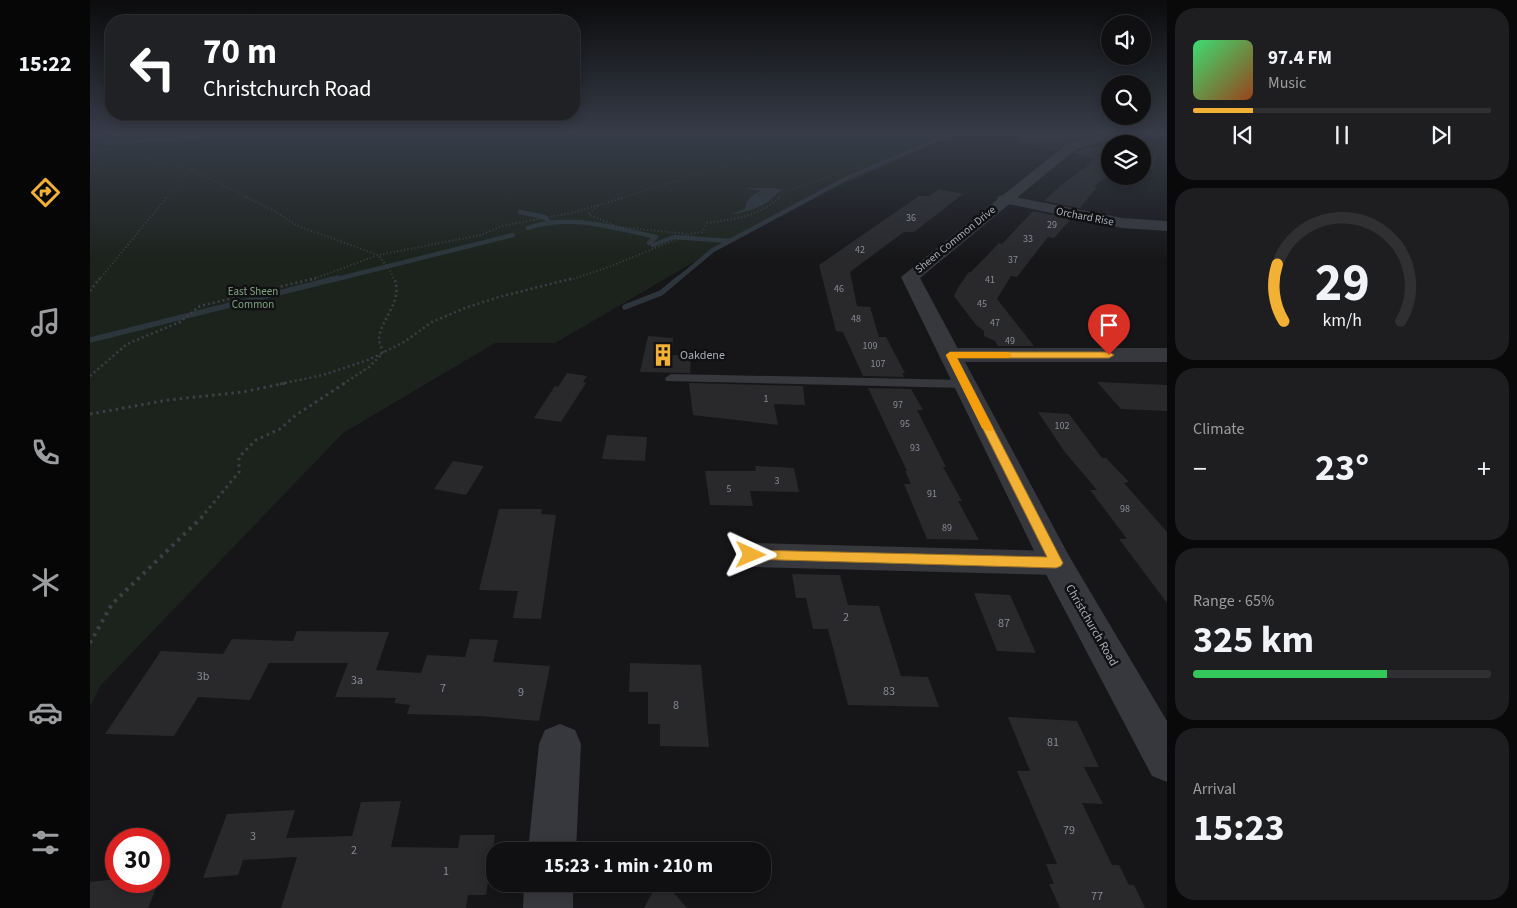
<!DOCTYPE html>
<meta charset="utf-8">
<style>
body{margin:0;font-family:"Source Sans 3",sans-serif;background:#1e1e20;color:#f1f3f6;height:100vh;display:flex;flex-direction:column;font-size:19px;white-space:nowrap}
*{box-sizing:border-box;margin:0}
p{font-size:16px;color:#9c9d9f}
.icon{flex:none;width:28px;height:28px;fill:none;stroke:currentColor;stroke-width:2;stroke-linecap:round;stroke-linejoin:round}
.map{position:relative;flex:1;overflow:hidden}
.panel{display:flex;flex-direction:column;gap:8px;padding:8px;background:#09090a;width:350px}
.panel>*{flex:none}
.guide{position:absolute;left:15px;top:15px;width:475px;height:105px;border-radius:20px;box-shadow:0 2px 12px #0003,0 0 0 1px #303032;background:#202124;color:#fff;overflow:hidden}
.buttons{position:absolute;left:1011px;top:15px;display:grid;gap:10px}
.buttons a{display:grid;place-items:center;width:50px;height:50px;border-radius:50%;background:#101012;box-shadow:0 2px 12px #0003,0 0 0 1px #303032;font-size:25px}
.speed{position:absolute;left:15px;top:828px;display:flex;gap:10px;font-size:25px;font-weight:700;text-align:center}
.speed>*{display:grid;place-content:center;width:65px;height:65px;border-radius:50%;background:#101012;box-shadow:0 2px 12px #0003,0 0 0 1px #303032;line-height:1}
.speed .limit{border:8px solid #d22;background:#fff;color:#111}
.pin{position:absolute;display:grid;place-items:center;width:42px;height:42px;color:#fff;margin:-51px -21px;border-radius:50% 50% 50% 0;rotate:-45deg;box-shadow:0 0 5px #0007}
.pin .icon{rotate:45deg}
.me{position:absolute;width:55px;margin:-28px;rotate:91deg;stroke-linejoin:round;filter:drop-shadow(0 0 4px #0008)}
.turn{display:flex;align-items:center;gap:18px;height:105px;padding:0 15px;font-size:22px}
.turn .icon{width:65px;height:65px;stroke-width:2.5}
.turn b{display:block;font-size:35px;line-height:42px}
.big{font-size:38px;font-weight:700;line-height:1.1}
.panel .tile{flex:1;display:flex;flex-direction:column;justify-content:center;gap:8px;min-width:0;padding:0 18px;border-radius:20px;background:#1e1e20}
.panel .dial{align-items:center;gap:0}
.dial svg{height:130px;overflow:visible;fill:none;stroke:#303032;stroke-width:7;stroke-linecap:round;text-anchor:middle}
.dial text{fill:#f1f3f6;stroke:none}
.song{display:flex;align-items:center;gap:15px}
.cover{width:60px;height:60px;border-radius:8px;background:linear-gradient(135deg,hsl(140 70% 55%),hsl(20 70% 35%))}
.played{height:5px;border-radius:2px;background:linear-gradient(90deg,#f2b134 20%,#303032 20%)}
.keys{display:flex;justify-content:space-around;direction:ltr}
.heat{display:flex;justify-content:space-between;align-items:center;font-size:28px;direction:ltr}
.charge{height:8px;border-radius:4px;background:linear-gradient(90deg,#34c759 65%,#303032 0)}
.trip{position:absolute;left:396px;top:842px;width:285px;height:50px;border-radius:20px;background:#101012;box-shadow:0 2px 12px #0003,0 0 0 1px #303032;font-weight:700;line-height:50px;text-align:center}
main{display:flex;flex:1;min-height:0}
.tab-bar{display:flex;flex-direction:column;width:90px;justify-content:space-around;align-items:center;background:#060607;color:#9c9d9f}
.tab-bar .icon{width:35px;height:35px}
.tab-bar .selected{color:#f2b134}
.tab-bar b{font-size:22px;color:#f1f3f6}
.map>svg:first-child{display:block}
</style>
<main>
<nav class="tab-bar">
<b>15:22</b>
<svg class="icon selected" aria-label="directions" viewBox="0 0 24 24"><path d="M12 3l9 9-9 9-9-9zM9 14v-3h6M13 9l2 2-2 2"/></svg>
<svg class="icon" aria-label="music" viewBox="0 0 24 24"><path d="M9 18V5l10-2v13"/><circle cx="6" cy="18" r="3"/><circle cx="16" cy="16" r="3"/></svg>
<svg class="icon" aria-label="phone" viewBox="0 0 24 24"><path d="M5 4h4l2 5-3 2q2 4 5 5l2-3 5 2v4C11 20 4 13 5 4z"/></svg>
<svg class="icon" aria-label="climate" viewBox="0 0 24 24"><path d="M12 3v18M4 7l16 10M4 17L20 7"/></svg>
<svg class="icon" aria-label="car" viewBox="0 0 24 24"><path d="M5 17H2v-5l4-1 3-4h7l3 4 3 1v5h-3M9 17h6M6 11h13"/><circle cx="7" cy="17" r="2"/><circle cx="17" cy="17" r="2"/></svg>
<svg class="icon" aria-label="filters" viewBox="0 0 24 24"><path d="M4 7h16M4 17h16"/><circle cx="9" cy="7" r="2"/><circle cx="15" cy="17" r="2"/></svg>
</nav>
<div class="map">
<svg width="1077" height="908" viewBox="0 0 1077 908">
<rect width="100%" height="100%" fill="#161618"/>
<path fill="#1c231d" d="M 0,133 L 867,133 L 741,190 L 635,244 L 465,343 L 405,343 L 253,433 L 11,685 L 0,706 Z"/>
<path fill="#2c353c" d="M 654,188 L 684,188 L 694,190 C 687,192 684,197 678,202 C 670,208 651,214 641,214 L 655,209 C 656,200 662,194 671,191 Z"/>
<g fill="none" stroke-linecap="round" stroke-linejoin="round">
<path stroke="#2c353c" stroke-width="4" d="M 30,134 L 14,143 L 194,133
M 720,198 L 755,179 L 863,133"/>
<path stroke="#2c353c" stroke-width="4.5" d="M 430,212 L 454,217 L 460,222
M 438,228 C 479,213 525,228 566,237 L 559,243
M 563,245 L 584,237 L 639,241
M 243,280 L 423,235
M 587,280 L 623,250 L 722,197"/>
<path stroke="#2c353c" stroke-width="5.5" d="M 535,307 L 571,293 L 589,278
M 0,340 L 248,278"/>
</g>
<path fill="#29292c" d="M 931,133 L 987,133 L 998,136 L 978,141 L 966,150 L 930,142 Z
M 1046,133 L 1062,133 L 1051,144 L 1026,144 L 1033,139 L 1043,137 Z
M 1021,142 L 1026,144 L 1020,144 L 1020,173 L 1004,187 L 1007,187 L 990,208 L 954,201 L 971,185 L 1003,162 L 1000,161 L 1005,158 L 984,153 L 987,151 Z
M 1052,151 L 1067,154 L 1064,170 L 1052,168 Z
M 849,189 L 873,194 L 824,232 L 814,232 L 760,272 L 767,306 L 780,307 L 789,337 L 796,337 L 815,373 L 812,373 L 814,377 L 773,376 L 753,332 L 746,331 L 729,265 L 829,196 L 839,196 Z
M 943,211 L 981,219 L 964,238 L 958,237 L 927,277 L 921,276 L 907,299 L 944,346 L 908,346 L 905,341 L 894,336 L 894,331 L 886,325 L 864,296 L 869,286 L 879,272 L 881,272 L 909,243 L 912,244 Z
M 558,336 L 583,338 L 582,355 L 601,356 L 600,373 L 550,372 Z
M 477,373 L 497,376 L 493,382 L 496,383 L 471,422 L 444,418 L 465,386 L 468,387 Z
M 1007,382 L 1077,385 L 1077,411 L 1031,409 Z
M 599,383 L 713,386 L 715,405 L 684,404 L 688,425 L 603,415 Z
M 778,388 L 821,389 L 833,410 L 827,410 L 856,467 L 853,467 L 872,501 L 868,501 L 889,540 L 837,539 L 814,484 L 821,484 L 815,471 L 817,471 Z
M 948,412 L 979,414 L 1012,458 L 1016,458 L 1039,482 L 1034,483 L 1077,532 L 1077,603 L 1029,539 L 1037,539 L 1000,490 L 1007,490 L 974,451 Z
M 517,435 L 557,437 L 555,461 L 512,459 Z
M 363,461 L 394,466 L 376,495 L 344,489 Z
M 665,466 L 704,468 L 709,492 L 660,491 L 663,506 L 620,505 L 615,471 L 666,471 Z
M 409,509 L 452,509 L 451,514 L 466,515 L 451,619 L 423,618 L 428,591 L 389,590 Z
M 702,574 L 750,575 L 758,605 L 789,606 L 811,676 L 838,677 L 849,707 L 758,705 L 738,629 L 723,629 L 716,598 L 706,598 Z
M 884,593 L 920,595 L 946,653 L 907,651 Z
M 207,631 L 299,632 L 286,670 L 331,673 L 337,655 L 375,657 L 380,639 L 408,640 L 403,662 L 460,666 L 449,721 L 389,716 L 317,714 L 320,705 L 304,703 L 306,698 L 245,697 L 258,663 L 179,663 L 160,700 L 108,697 L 84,736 L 15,734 L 71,651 L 133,654 L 142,639 L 203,641 Z
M 540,663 L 611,665 L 619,747 L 570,746 L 570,724 L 558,724 L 558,692 L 539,692 Z
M 918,717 L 987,721 L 1009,767 L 994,767 L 1013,804 L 992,803 L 1022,865 L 1029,865 L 1039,885 L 1044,885 L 1055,908 L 970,908 L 959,884 L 964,884 L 956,864 L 967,864 L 927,771 L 940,771 Z
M 311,801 L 301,847 L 368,848 L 370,835 L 405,835 L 396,895 L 378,895 L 376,908 L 191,908 L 207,857 L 153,860 L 148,875 L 113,878 L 137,814 L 205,810 L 196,838 L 262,836 L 271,802 Z
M 26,879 L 26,881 L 69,881 L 58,908 L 0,908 L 0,882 Z
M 567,884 L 576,884 L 597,908 L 554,908 Z"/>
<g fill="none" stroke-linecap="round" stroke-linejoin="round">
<path stroke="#3d3f44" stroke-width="1" stroke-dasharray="1 2" stroke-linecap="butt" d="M 445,140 L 452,133
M 23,148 L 307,133
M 0,151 L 14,149
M 0,157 L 18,149 L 100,169 L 159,198
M 0,177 L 17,149
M 76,198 L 125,143 L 130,133
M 531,198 L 699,146 L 784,133
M 688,198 L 699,190 L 775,165 L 778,162 L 770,154 L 847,133"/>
<path stroke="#3d3f44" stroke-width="2" stroke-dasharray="1 2.5" stroke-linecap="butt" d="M 156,197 L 183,210 L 208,226 L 288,255 L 300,270 L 304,280
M 508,206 L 499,213 L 500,215 L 528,227 L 599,234
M 9,280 L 77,197
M 221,280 L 288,255 L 391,235 L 412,226 L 486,212 L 535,197
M 480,280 L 516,268 L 600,234 L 612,232 L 617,223 C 645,219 668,217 690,197"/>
<path stroke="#3d3f44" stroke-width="2.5" stroke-dasharray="2 3" stroke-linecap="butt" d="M 0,291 L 10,278
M 293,353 C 292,349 289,342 289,338 C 291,319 314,300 304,278
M 0,376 L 37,344 L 90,322 L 110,306 L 226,278
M 190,384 L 233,375 L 278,360 L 314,342 L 342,322 L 375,308 L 409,297 L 484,278
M 253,384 L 279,367 L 291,355"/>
<path stroke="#3d3f44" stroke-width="3" stroke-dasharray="2.5 4" stroke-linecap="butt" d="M 0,414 L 78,400 L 153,392 L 196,383
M 111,518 L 149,472 L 149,457 L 166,440 L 190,429 L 206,415 L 255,383"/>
<path stroke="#3d3f44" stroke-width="4" stroke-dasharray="3 5" stroke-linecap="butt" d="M 0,643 L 22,604 L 112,517"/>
<path fill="#37383d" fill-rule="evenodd" d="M 581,374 L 875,380 L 882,384 L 875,388 L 576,381 L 575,378 Z"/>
<path fill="#37383d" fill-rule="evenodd" d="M 914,195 L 1032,218 L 1077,221 L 1077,231 L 1032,228 L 909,202 L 907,199 L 909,196 Z
M 860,348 L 1077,348 L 1077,362 L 860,362 L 852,360 L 849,355 L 852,350 Z
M 661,543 L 966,551 L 978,554 L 982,563 L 978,572 L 966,575 L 661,567 L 649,564 L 645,555 L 649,546 Z
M 470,724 L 485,730 L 491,744 L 486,851 L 438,851 L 449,744 L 455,730 Z
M 434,884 L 483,884 L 483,908 L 433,908 Z"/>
<path fill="#37383d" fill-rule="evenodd" d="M 1022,133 L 1044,133 L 1043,135 L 986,149 L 830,278 L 979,556 L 1077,721 L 1077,782 L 1062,776 L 950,563 L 811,277 L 978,143 Z"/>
</g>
<linearGradient id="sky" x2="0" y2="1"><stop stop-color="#0c0c0d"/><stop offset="0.51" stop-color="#363c48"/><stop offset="1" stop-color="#363c48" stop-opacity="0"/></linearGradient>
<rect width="1077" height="261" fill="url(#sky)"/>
<path fill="#f2b134" stroke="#9d7322" d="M 860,352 L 1019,352 L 1024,355 L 1019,358 L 867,358 L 973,563 L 971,566 L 966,568 L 656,559 L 654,555 L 656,551 L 661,550 L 957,557 L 856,355 Z"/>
<path fill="#f59e0b" d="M 860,352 L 918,352 L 922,355 L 918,358 L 867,358 L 903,428 L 902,431 L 898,431 L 892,428 L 856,355 Z"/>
<defs>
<symbol id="building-bare" viewBox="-9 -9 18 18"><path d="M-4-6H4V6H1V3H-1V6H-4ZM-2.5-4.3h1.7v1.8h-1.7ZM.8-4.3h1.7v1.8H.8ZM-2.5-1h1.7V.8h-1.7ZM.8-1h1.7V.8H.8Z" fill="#f2b134" stroke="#111113" stroke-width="2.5" paint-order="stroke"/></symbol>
</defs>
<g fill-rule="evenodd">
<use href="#building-bare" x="557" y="339" width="32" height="32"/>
</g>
<g text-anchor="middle" stroke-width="5" stroke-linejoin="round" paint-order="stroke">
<g font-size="10" fill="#888b94">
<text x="821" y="221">36</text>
<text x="962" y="228">29</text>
<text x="938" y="242">33</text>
<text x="770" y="253">42</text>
<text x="923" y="263">37</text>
<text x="900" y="283">41</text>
<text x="749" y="292">46</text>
<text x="892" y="307">45</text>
<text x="766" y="322">48</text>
<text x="905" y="326">47</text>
<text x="920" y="344">49</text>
<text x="780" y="349">109</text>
<text x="788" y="367">107</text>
<text x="676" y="402">1</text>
<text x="808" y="408">97</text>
<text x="815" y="427">95</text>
<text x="972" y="429">102</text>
<text x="825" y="451">93</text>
<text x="687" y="484">3</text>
<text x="639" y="492">5</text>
<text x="842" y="497">91</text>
<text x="1035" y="512">98</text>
<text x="857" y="531">89</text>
</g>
<g font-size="11" fill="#a8adb8" stroke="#111113">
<text transform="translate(995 216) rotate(11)" y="4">Orchard Rise</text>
<text transform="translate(865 239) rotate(-39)" y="4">Sheen Common Drive</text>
</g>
<g font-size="11" fill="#7fa381" stroke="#111113">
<text x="163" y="295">East Sheen<tspan x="163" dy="13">Common</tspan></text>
</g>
<g font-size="12" fill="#a8adb8" stroke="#111113" text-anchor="start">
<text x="590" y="359">Oakdene</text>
</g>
<g font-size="12" fill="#888b94">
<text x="756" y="621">2</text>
<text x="914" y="627">87</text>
<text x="113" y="680">3b</text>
<text x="267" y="684">3a</text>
<text x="353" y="692">7</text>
<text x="799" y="695">83</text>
<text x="431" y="696">9</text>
<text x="586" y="709">8</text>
<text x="963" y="746">81</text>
<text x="979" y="834">79</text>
<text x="163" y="840">3</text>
<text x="264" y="854">2</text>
<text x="356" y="875">1</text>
<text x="1007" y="900">77</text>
</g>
<g font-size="12" fill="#a8adb8" stroke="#111113">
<text transform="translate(1002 625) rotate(60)" y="4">Christchurch Road</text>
</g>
</g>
</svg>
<div class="buttons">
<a><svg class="icon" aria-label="sound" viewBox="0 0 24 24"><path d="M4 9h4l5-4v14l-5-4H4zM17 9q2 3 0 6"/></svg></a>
<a><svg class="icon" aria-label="search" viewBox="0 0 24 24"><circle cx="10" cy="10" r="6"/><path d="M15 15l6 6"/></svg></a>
<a><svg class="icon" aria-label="layers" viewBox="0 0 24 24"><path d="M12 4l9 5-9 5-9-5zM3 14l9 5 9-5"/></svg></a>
</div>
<div class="speed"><div class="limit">30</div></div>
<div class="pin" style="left:1019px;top:355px;background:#d93025"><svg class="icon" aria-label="arrive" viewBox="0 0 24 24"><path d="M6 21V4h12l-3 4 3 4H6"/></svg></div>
<svg class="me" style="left:661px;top:555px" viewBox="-20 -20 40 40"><path d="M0-17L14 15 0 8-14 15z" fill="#f2b134" stroke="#fff" stroke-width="4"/></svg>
<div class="trip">15:23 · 1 min · 210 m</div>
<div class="guide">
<div class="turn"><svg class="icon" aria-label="left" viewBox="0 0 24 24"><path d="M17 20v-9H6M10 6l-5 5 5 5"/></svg><div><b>70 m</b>Christchurch Road</div></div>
</div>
</div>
<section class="panel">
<div class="tile">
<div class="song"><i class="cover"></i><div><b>97.4 FM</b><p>Music</p></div></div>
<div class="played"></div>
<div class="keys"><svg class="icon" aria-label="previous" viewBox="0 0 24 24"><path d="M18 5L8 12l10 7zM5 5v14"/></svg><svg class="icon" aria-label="pause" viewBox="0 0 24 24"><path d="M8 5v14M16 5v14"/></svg><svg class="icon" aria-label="next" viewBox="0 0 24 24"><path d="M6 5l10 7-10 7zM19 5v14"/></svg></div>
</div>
<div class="tile dial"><svg viewBox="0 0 100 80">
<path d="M14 69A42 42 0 1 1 86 69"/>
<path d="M14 69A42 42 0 0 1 10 34" stroke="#f2b134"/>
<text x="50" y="56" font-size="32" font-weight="700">29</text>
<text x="50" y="72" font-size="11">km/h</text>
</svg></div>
<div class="tile"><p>Climate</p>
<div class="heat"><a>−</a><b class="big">23°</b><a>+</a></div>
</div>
<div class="tile"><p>Range · 65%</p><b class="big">325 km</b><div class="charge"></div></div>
<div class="tile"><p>Arrival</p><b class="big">15:23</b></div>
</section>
</main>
